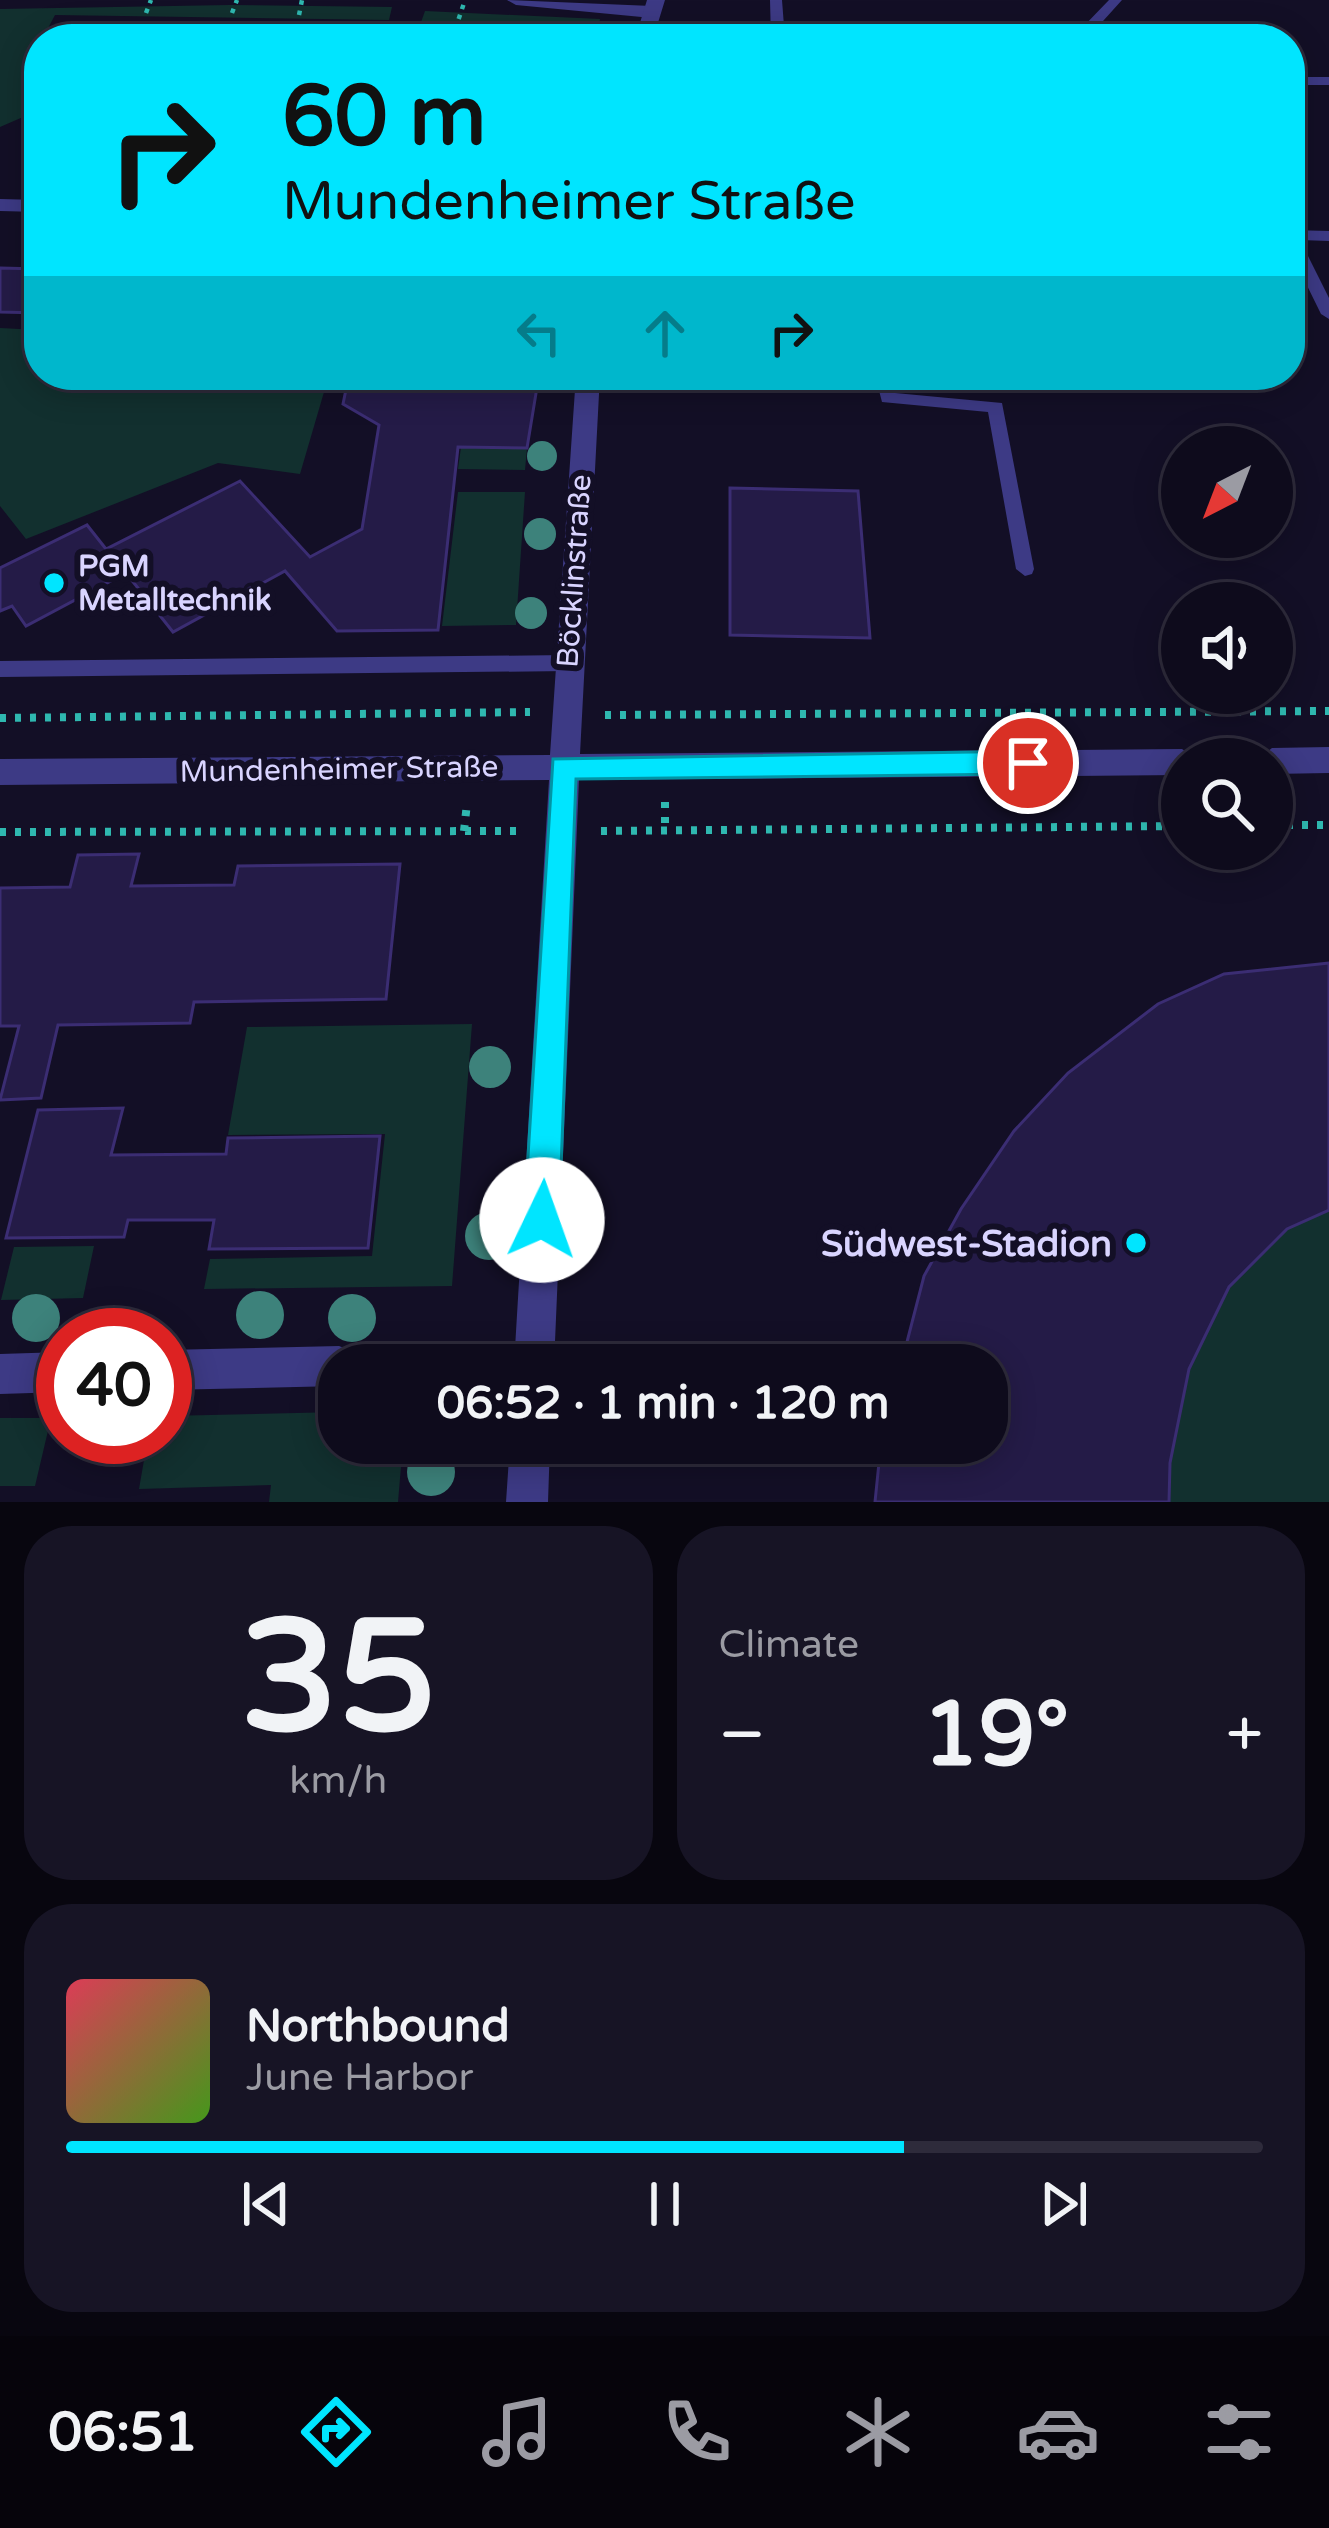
<!DOCTYPE html>
<meta charset="utf-8">
<style>
body{margin:0;font-family:"Varela Round",sans-serif;background:#171425;color:#f1f3f6;height:100vh;display:flex;flex-direction:column;font-size:45px;white-space:nowrap}
*{box-sizing:border-box;margin:0}
p{font-size:39px;color:#9b9ba3}
.icon{flex:none;width:66px;height:66px;fill:none;stroke:currentColor;stroke-width:2;stroke-linecap:round;stroke-linejoin:round}
.map{position:relative;height:1502px;overflow:hidden}
.panel{display:flex;flex-direction:column;gap:24px;padding:24px;background:#08060f;flex:1}
.panel>*{flex:none}
.hud{position:absolute;left:24px;top:24px;width:1281px;height:366px;border-radius:48px;box-shadow:0 6px 30px #0003,0 0 0 3px #2e2b3b;background:#00e5ff;color:#111;overflow:hidden}
.needle{width:78px;rotate:222deg}
.controls{position:absolute;left:1161px;top:426px;display:grid;gap:24px}
.controls a{display:grid;place-items:center;width:132px;height:132px;border-radius:50%;background:#0e0b1c;box-shadow:0 6px 30px #0003,0 0 0 3px #2e2b3b;font-size:60px}
.speed{position:absolute;left:36px;top:1308px;display:flex;gap:24px;font-size:60px;font-weight:700;text-align:center}
.speed>*{display:grid;place-content:center;width:156px;height:156px;border-radius:50%;background:#0e0b1c;box-shadow:0 6px 30px #0003,0 0 0 3px #2e2b3b;line-height:1}
.speed .limit{border:18px solid #d22;background:#fff;color:#111}
.pin{position:absolute;display:grid;place-items:center;width:102px;height:102px;color:#fff;margin:-51px;border:6px solid #fff;border-radius:50%;box-shadow:0 3px 12px #0007}
.me{position:absolute;width:132px;margin:-66px;rotate:3deg;stroke-linejoin:round;filter:drop-shadow(0 0 9px #0008)}
.turn{display:flex;align-items:center;gap:42px;height:252px;padding:0 60px;font-size:54px}
.turn .icon{width:156px;height:156px;stroke-width:2.5}
.turn b{display:block;font-size:84px;line-height:102px}
.lanes{display:flex;align-items:center;height:114px;padding:0 60px;background:#0003;justify-content:center;gap:60px;direction:ltr}
.lanes .off{opacity:.35}
.big{font-size:90px;font-weight:700;line-height:1.1}
.panel .tile{flex:1;display:flex;flex-direction:column;justify-content:center;gap:18px;min-width:0;padding:0 42px;border-radius:48px;background:#171425}
.panel .dial{align-items:center;gap:0}
.dial b{font-size:156px;line-height:1}
.song{display:flex;align-items:center;gap:36px}
.cover{width:144px;height:144px;border-radius:18px;background:linear-gradient(135deg,hsl(350 70% 55%),hsl(100 70% 35%))}
.played{height:12px;border-radius:6px;background:linear-gradient(90deg,#00e5ff 70%,#2e2b3b 70%)}
.keys{display:flex;justify-content:space-around;direction:ltr}
.heat{display:flex;justify-content:space-between;align-items:center;font-size:66px;direction:ltr}
.panel .tiles{flex:1;display:grid;gap:24px;grid-template-columns:1fr 1fr}
.tile:last-child{grid-column:span 2}
.trip{position:absolute;left:318px;top:1344px;width:690px;height:120px;border-radius:48px;background:#0e0b1c;box-shadow:0 6px 30px #0003,0 0 0 3px #2e2b3b;font-weight:700;line-height:120px;text-align:center}
.tabs{display:flex;height:192px;justify-content:space-around;align-items:center;background:#06040b;color:#9b9ba3}
.tabs .icon{width:84px;height:84px}
.tabs .selected{color:#00e5ff}
.tabs b{font-size:54px;color:#f1f3f6}
.map>svg:first-child{display:block}
</style>
<div class="map">
<svg width="1329" height="1502" viewBox="0 0 1329 1502">
<rect width="100%" height="100%" fill="#130f26"/>
<path fill="#12302f" d="M 230,5 L 392,7 L 389,20 L 55,15 L 23,76 L 39,77 L 39,118 L 23,117 L 0,127 L 0,9 Z
M 425,11 L 600,19 L 596,39 L 415,39 Z
M 0,328 L 39,330 L 39,375 L 329,375 L 300,474 L 218,463 L 26,539 L 0,506 Z
M 461,447 L 527,448 L 525,470 L 458,469 Z
M 458,492 L 525,492 L 516,625 L 442,626 Z
M 1329,963 L 1329,1502 L 875,1502 L 880,1455 L 987,1443 L 987,1365 L 1014,1131 L 1068,1073 L 1158,1004 L 1224,974 Z
M 472,1024 L 452,1286 L 204,1289 L 210,1259 L 372,1256 L 385,1134 L 228,1135 L 247,1027 Z
M 94,1246 L 83,1298 L 1,1300 L 14,1247 Z
M 339,1412 L 339,1443 L 403,1443 L 398,1502 L 269,1502 L 271,1485 L 139,1489 L 148,1437 L 165,1437 L 165,1416 Z
M 0,1418 L 51,1418 L 35,1486 L 0,1486 Z"/>
<path fill="#241b47" stroke="#3b2d73" stroke-width="3" d="M 0,268 L 39,269 L 39,313 L 0,312 Z
M 349,375 L 539,375 L 527,448 L 458,447 L 438,630 L 337,631 L 285,571 L 173,632 L 126,573 L 26,626 L 12,606 L 0,611 L 0,568 L 87,525 L 106,549 L 240,481 L 310,557 L 362,529 L 379,425 L 343,404 Z
M 730,488 L 858,491 L 870,638 L 730,635 Z
M 139,854 L 131,886 L 234,885 L 238,866 L 400,864 L 386,999 L 194,1002 L 190,1023 L 58,1025 L 41,1098 L 0,1100 L 19,1026 L 0,1026 L 0,888 L 70,887 L 78,855 Z
M 1329,963 L 1329,1210 L 1287,1229 L 1229,1287 L 1189,1369 L 1170,1463 L 1169,1502 L 875,1502 L 881,1443 L 987,1443 L 987,1365 L 901,1365 L 924,1276 L 961,1209 L 1014,1131 L 1068,1073 L 1158,1004 L 1224,974 Z
M 123,1108 L 111,1155 L 226,1154 L 228,1138 L 380,1136 L 368,1248 L 209,1249 L 214,1220 L 128,1220 L 124,1237 L 6,1238 L 38,1110 Z"/>
<g fill="none" stroke-linecap="round" stroke-linejoin="round">
<path stroke="#2fb8b0" stroke-width="4.5" stroke-dasharray="4.5 6" stroke-linecap="butt" d="M 146,13 L 151,0
M 232,13 L 237,0
M 299,15 L 302,0
M 452,39 L 465,0"/>
<path stroke="#2fb8b0" stroke-width="8" stroke-dasharray="6 9" stroke-linecap="butt" d="M 605,715 L 1329,711
M 0,718 L 530,712
M 665,802 L 665,830
M 1272,825 L 1329,825
M 464,831 L 467,803
M 601,831 L 1182,826
M 0,832 L 520,831"/>
<path fill="#3d3a85" fill-rule="evenodd" d="M 770,0 L 782,0 L 785,39 L 771,39 Z
M 1109,0 L 1122,0 L 1094,31 L 1096,39 L 1082,39 L 1080,30 Z
M 1290,77 L 1329,77 L 1329,85 L 1290,85 Z
M 1290,230 L 1329,231 L 1329,241 L 1300,240 L 1329,298 L 1329,319 L 1321,314 L 1290,251 Z
M 875,375 L 891,375 L 895,393 L 1002,403 L 1034,569 L 1032,574 L 1025,576 L 1016,569 L 988,412 L 882,402 Z
M 568,655 L 578,663 L 568,671 L 0,677 L 0,661 Z"/>
<path fill="#3d3a85" fill-rule="evenodd" d="M 507,0 L 652,6 L 661,12 L 652,18 L 516,5 Z
M 0,199 L 39,200 L 39,212 L 0,211 Z
M 534,1341 L 548,1347 L 552,1365 L 339,1365 L 339,1386 L 165,1390 L 165,1350 L 339,1346 L 349,1350 L 362,1345 Z
M 63,1352 L 63,1392 L 0,1394 L 0,1354 Z"/>
<path fill="#3d3a85" fill-rule="evenodd" d="M 647,0 L 665,0 L 653,39 L 635,39 Z
M 576,375 L 600,375 L 580,754 L 1182,749 L 1196,759 L 1182,759 L 1182,775 L 579,780 L 554,1365 L 514,1365 L 549,780 L 0,785 L 0,759 L 550,755 Z
M 1329,747 L 1329,773 L 1272,774 L 1272,759 L 1258,759 L 1272,748 Z
M 510,1443 L 550,1443 L 548,1502 L 506,1502 Z"/>
</g>
<g fill="#3d827b">
<circle cx="542" cy="456" r="15"/>
<circle cx="540" cy="534" r="16"/>
<circle cx="531" cy="613" r="16"/>
<circle cx="490" cy="1067" r="21"/>
<circle cx="489" cy="1236" r="24"/>
<circle cx="260" cy="1315" r="24"/>
<circle cx="36" cy="1318" r="24"/>
<circle cx="352" cy="1318" r="24"/>
<circle cx="431" cy="1472" r="24"/>
</g>
<path fill="#00e5ff" stroke="#0095a6" stroke-width="3" d="M 1028,751 L 1037,755 L 1041,763 L 1037,771 L 1028,774 L 576,779 L 559,1220 L 554,1232 L 542,1237 L 529,1232 L 524,1220 L 553,759 Z"/>
<g fill="#00e5ff" stroke="#130f26" stroke-width="4.5">
<circle cx="54" cy="583" r="12"/>
<circle cx="1136" cy="1243" r="12"/>
</g>
<g text-anchor="middle" stroke-width="12" stroke-linejoin="round" paint-order="stroke">
<g font-size="30" font-weight="bold" fill="#d9d4ff" stroke="#130f26" text-anchor="start">
<text x="78" y="576">PGM<tspan x="78" dy="34">Metalltechnik</tspan></text>
</g>
<g font-size="30" fill="#d9d4ff" stroke="#130f26">
<text transform="translate(574 571) rotate(-86)" y="10">Böcklinstraße</text>
<text transform="translate(339 769) rotate(-1)" y="10">Mundenheimer Straße</text>
</g>
<g font-size="36" font-weight="bold" fill="#d9d4ff" stroke="#130f26" text-anchor="end">
<text x="1112" y="1256">Südwest-Stadion</text>
</g>
</g>
</svg>
<div class="controls">
<a><svg class="needle" viewBox="-14 -14 28 28"><path d="M0-13l5 13h-10z" fill="#e53935"/><path d="M0 13l5-13h-10z" fill="#9b9ba3"/></svg></a>
<a><svg class="icon" aria-label="sound" viewBox="0 0 24 24"><path d="M4 9h4l5-4v14l-5-4H4zM17 9q2 3 0 6"/></svg></a>
<a><svg class="icon" aria-label="search" viewBox="0 0 24 24"><circle cx="10" cy="10" r="6"/><path d="M15 15l6 6"/></svg></a>
</div>
<div class="speed"><div class="limit">40</div></div>
<div class="pin" style="left:1028px;top:763px;background:#d93025"><svg class="icon" aria-label="arrive" viewBox="0 0 24 24"><path d="M6 21V4h12l-3 4 3 4H6"/></svg></div>
<svg class="me" style="left:542px;top:1220px" viewBox="-20 -20 40 40"><circle r="19" fill="#fff"/><path d="M0-13L10 11 0 6-10 11z" fill="#00e5ff"/></svg>
<div class="trip">06:52 · 1 min · 120 m</div>
<div class="hud">
<div class="turn"><svg class="icon" aria-label="right" viewBox="0 0 24 24"><path d="M7 20v-9h11M14 6l5 5-5 5"/></svg><div><b>60 m</b>Mundenheimer Straße</div></div>
<div class="lanes"><svg class="icon off" aria-label="left" viewBox="0 0 24 24"><path d="M17 20v-9H6M10 6l-5 5 5 5"/></svg><svg class="icon off" aria-label="ahead" viewBox="0 0 24 24"><path d="M12 20V5M6 11l6-6 6 6"/></svg><svg class="icon" aria-label="right" viewBox="0 0 24 24"><path d="M7 20v-9h11M14 6l5 5-5 5"/></svg></div>
</div>
</div>
<section class="panel">
<div class="tiles">
<div class="tile dial"><b>35</b><p>km/h</p></div>
<div class="tile"><p>Climate</p>
<div class="heat"><a>−</a><b class="big">19°</b><a>+</a></div>
</div>
<div class="tile">
<div class="song"><i class="cover"></i><div><b>Northbound</b><p>June Harbor</p></div></div>
<div class="played"></div>
<div class="keys"><svg class="icon" aria-label="previous" viewBox="0 0 24 24"><path d="M18 5L8 12l10 7zM5 5v14"/></svg><svg class="icon" aria-label="pause" viewBox="0 0 24 24"><path d="M8 5v14M16 5v14"/></svg><svg class="icon" aria-label="next" viewBox="0 0 24 24"><path d="M6 5l10 7-10 7zM19 5v14"/></svg></div>
</div>
</div>
</section>
<nav class="tabs">
<b>06:51</b>
<svg class="icon selected" aria-label="directions" viewBox="0 0 24 24"><path d="M12 3l9 9-9 9-9-9zM9 14v-3h6M13 9l2 2-2 2"/></svg>
<svg class="icon" aria-label="music" viewBox="0 0 24 24"><path d="M9 18V5l10-2v13"/><circle cx="6" cy="18" r="3"/><circle cx="16" cy="16" r="3"/></svg>
<svg class="icon" aria-label="phone" viewBox="0 0 24 24"><path d="M5 4h4l2 5-3 2q2 4 5 5l2-3 5 2v4C11 20 4 13 5 4z"/></svg>
<svg class="icon" aria-label="climate" viewBox="0 0 24 24"><path d="M12 3v18M4 7l16 10M4 17L20 7"/></svg>
<svg class="icon" aria-label="car" viewBox="0 0 24 24"><path d="M5 17H2v-5l4-1 3-4h7l3 4 3 1v5h-3M9 17h6M6 11h13"/><circle cx="7" cy="17" r="2"/><circle cx="17" cy="17" r="2"/></svg>
<svg class="icon" aria-label="filters" viewBox="0 0 24 24"><path d="M4 7h16M4 17h16"/><circle cx="9" cy="7" r="2"/><circle cx="15" cy="17" r="2"/></svg>
</nav>
